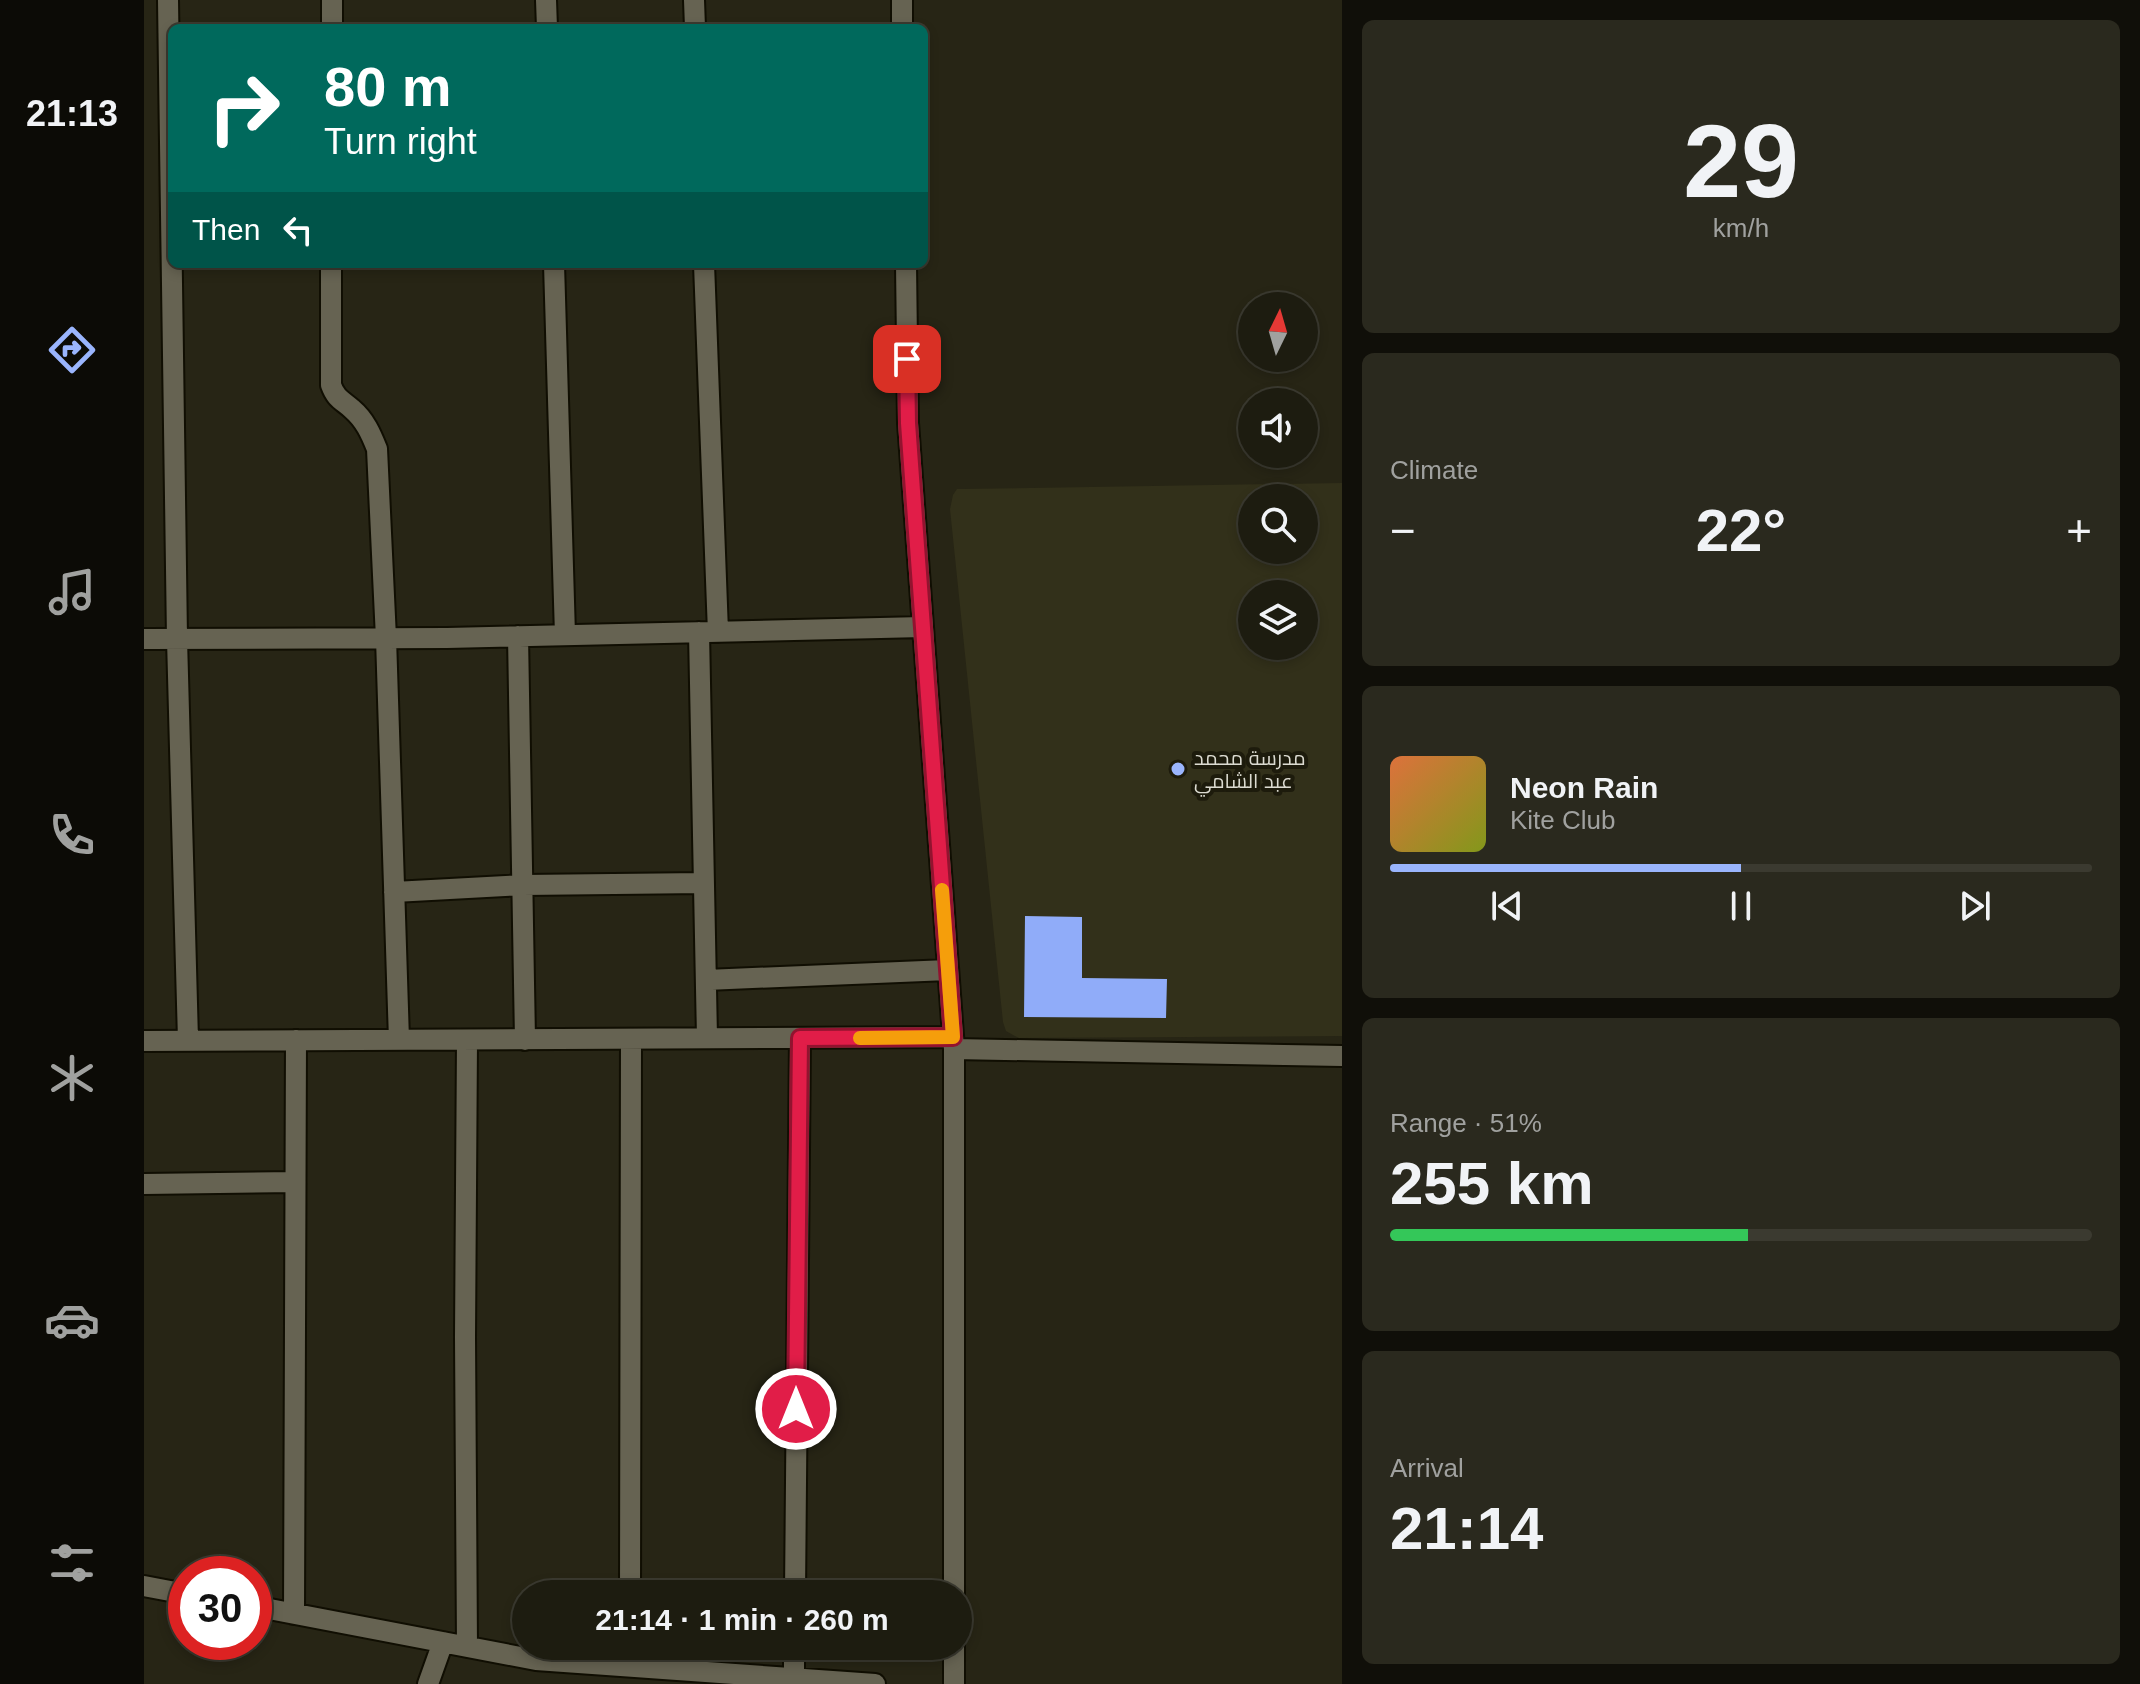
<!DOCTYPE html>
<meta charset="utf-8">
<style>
body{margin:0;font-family:Helvetica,Cairo,sans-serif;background:#2a291e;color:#f1f3f6;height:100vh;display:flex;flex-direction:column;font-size:30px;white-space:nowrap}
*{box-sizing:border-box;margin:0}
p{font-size:26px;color:#a0a19f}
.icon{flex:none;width:44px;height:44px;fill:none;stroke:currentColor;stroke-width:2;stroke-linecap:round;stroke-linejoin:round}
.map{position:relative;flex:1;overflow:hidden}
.panel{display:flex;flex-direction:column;gap:20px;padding:20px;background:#100f09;width:798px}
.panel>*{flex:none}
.top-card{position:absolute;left:24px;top:24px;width:760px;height:244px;border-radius:12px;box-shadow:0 4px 12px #0003,0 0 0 2px #3b3a30;background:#00695c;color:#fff;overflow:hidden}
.needle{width:52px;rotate:5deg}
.fabs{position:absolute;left:1094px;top:292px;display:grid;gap:16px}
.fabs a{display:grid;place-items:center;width:80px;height:80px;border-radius:50%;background:#1d1c10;box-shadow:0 4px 12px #0003,0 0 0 2px #3b3a30;font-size:40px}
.speed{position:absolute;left:24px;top:1556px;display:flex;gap:16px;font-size:40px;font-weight:700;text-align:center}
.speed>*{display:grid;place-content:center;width:104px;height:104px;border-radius:50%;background:#1d1c10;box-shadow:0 4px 12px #0003,0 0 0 2px #3b3a30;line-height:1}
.speed .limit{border:12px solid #d22;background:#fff;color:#111}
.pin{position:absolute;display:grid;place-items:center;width:68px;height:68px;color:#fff;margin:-34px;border-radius:16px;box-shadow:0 4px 12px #0006}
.me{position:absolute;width:88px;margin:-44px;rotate:0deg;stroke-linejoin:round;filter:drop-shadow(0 0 6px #0008)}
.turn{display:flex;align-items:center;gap:28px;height:168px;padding:0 24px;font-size:36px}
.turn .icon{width:104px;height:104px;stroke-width:2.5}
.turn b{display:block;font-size:56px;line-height:68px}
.then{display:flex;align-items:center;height:76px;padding:0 24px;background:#0003;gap:16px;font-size:30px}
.big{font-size:60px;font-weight:600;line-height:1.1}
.panel .card{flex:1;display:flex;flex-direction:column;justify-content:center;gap:12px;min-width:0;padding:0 28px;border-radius:12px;background:#2a291e}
.panel .dial{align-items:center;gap:0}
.dial b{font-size:104px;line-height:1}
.song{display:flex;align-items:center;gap:24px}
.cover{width:96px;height:96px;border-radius:12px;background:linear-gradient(135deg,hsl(20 70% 55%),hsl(70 70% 35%))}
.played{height:8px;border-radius:4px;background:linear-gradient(90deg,#9ab5fd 50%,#3b3a30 50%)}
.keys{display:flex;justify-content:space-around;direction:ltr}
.heat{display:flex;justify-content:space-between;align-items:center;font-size:44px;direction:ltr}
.charge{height:12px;border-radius:6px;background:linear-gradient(90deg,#34c759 51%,#3b3a30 0)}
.trip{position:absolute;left:368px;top:1580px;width:460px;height:80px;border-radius:40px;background:#1d1c10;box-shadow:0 4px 12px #0003,0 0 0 2px #3b3a30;font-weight:600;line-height:80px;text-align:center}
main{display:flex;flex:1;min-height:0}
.dock{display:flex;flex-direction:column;width:144px;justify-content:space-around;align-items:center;background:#0c0b06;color:#a0a19f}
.dock .icon{width:56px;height:56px}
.dock .current{color:#9ab5fd}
.dock b{font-size:36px;color:#f1f3f6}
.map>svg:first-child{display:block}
</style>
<main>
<nav class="dock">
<b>21:13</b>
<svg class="icon current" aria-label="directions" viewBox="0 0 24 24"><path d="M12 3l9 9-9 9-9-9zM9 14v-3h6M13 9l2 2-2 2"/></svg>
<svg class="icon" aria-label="music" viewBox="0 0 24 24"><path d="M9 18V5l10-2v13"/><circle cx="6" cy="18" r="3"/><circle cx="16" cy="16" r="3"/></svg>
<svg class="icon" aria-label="phone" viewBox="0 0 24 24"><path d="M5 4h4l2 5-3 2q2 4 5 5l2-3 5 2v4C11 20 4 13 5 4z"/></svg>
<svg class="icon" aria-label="climate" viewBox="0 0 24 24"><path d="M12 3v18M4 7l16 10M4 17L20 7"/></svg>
<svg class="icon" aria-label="car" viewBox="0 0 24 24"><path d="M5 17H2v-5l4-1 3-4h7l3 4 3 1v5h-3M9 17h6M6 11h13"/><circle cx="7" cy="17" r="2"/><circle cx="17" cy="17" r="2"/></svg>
<svg class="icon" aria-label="filters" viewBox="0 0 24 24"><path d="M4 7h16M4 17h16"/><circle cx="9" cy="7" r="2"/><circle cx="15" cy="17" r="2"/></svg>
</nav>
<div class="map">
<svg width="1198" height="1684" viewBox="0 0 1198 1684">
<rect width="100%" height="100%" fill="#272515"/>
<path fill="#32301a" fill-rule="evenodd" d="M 1198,483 L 1198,1036 L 875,1038 L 869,1035 L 862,1031 L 859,1022 L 806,509 L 809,495 L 813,489 L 819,489 ZM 1108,498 L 1160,498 L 1160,550 L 1108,550 ZM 1108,594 L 1160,594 L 1160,646 L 1108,646 Z"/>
<path fill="#90acf9" d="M 881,916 L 938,917 L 938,978 L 1023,979 L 1022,1018 L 880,1017 Z"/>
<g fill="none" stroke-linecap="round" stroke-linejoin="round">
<defs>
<path id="street" d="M 24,0 L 33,639 L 44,1040
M 402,0 L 403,28
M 550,0 L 551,28
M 758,0 L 758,28
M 188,28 L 188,0
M 187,264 L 187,385 C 192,399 198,400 208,409 C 221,420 227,434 233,449 L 242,638 L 255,1040
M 410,264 L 421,635
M 560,264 L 574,632
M 762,264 L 764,423 L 810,1049 L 810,1594
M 555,632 L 563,1038
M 374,636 L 381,1040
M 0,639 L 303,638 L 779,627
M 250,892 L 379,885 L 560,883
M 562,980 L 804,970
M 323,1040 L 321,1337 L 323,1647
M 0,1041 L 809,1037
M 810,1049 L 1198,1056
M 0,1184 L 151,1182
M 0,1586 L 42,1594
M 486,1594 L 487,1039
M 651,1594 L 656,1038
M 110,1606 L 392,1660 L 731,1684
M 150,1614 L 152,1040
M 810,1646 L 810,1684
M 486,1666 L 486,1646
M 650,1678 L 650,1646
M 284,1684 L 299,1642"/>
</defs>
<use href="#street" stroke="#100e02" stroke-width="24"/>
<use href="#street" stroke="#666352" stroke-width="20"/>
</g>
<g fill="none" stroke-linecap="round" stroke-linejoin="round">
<defs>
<path id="route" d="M 652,1409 L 656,1038 L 809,1037 L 764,423 L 763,359"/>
</defs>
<use href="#route" stroke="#92132f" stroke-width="20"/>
<use href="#route" stroke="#e11d48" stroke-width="14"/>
<path stroke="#f59e0b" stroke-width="14" d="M 716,1038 L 809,1037 L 798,890"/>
</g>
<circle fill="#9ab5fd" stroke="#1d1b0c" stroke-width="3" cx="1034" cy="769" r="8"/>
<g text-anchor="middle" stroke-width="8" stroke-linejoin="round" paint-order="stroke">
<g font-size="20" fill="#dcdbd1" stroke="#1d1b0c" text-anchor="start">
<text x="1050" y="765">مدرسة محمد<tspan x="1050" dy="23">عبد الشامي</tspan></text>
</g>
</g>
</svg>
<div class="fabs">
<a><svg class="needle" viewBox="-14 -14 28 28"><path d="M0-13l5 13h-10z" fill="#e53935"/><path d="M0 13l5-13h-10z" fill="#a0a19f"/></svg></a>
<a><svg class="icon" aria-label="sound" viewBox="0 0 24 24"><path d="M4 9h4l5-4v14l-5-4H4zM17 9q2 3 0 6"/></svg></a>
<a><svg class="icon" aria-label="search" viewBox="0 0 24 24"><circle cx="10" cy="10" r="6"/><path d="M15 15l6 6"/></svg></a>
<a><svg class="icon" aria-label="layers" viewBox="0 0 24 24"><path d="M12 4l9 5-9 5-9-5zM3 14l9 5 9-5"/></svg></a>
</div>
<div class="speed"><div class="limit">30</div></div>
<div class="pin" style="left:763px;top:359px;background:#d93025"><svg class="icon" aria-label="arrive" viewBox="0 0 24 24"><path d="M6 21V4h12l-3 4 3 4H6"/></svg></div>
<svg class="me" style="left:652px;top:1409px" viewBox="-20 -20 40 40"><circle r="17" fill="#e11d48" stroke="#fff" stroke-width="3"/><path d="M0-11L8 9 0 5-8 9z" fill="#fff"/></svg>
<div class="trip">21:14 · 1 min · 260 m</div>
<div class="top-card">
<div class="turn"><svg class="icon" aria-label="right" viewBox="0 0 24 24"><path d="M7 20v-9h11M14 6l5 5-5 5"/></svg><div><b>80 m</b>Turn right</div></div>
<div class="then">Then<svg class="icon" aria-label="left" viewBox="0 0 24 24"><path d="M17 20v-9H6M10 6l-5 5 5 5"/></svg></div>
</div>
</div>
<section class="panel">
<div class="card dial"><b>29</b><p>km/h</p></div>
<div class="card"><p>Climate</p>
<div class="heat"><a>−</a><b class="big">22°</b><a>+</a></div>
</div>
<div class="card">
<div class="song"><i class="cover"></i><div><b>Neon Rain</b><p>Kite Club</p></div></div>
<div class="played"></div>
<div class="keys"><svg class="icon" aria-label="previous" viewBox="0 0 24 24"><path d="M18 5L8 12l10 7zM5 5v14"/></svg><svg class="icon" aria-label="pause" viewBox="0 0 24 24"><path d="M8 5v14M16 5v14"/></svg><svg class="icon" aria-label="next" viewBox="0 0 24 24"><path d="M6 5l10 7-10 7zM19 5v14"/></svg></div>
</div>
<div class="card"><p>Range · 51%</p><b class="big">255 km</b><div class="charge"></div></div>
<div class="card"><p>Arrival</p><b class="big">21:14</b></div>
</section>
</main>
